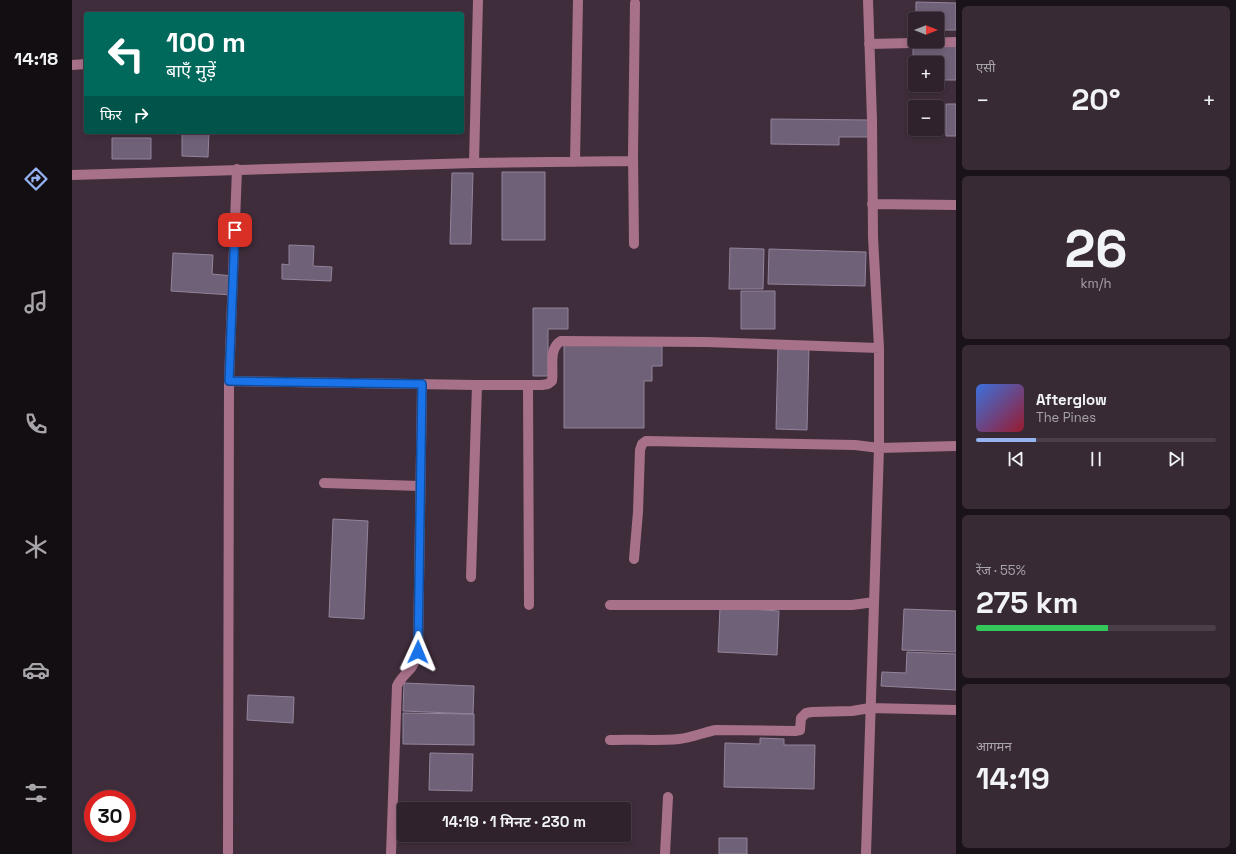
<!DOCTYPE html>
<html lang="hi">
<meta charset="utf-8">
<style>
body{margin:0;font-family:"Space Grotesk","Noto Sans Devanagari",sans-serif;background:#372a35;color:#f1f3f6;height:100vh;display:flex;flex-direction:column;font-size:15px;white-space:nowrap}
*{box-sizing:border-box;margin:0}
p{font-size:13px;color:#a7a4aa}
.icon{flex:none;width:22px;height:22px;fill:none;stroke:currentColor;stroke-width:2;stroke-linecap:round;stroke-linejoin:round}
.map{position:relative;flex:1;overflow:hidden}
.sheet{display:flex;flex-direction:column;gap:6px;padding:6px;background:#1a1319;width:280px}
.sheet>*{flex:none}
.guide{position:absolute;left:12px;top:12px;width:380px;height:122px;border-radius:4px;box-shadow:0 2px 6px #0003,0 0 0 1px #4a3f49;background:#00695c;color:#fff;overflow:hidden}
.needle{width:26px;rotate:90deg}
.controls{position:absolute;left:836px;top:12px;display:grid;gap:8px}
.controls a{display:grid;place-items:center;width:36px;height:36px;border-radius:4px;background:#2f222d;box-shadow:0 2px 6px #0003,0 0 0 1px #4a3f49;font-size:20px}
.speed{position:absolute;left:12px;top:790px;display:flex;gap:8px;font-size:20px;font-weight:700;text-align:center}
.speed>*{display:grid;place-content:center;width:52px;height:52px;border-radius:50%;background:#2f222d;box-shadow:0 2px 6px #0003,0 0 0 1px #4a3f49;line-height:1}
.speed .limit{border:6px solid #d22;background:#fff;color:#111}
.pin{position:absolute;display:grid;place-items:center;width:34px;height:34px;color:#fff;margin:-17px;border-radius:8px;box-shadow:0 2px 6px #0006}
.me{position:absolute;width:44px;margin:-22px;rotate:1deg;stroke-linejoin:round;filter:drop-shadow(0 0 3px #0008)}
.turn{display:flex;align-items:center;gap:14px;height:84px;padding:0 16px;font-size:18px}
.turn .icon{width:52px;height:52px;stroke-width:2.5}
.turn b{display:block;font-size:28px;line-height:34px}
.then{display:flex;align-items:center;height:38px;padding:0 16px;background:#0003;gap:8px;font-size:15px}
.big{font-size:30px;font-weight:600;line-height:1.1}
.sheet .widget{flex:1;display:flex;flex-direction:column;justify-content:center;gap:6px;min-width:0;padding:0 14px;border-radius:6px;background:#372a35}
.sheet .dial{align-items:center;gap:0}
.dial b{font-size:52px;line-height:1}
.song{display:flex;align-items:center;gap:12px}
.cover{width:48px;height:48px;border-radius:6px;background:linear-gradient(135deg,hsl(220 70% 55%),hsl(350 70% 35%))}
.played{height:4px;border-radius:2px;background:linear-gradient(90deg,#95b2f1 25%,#4a3f49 25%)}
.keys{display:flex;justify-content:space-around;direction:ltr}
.heat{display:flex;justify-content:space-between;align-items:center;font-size:22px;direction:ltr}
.charge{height:6px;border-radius:3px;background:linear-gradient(90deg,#34c759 55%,#4a3f49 0)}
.trip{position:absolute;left:325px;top:802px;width:234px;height:40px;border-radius:4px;background:#2f222d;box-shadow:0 2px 6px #0003,0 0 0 1px #4a3f49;font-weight:600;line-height:40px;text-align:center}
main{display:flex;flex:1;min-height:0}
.tab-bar{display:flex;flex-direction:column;width:72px;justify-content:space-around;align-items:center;background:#130e12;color:#a7a4aa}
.tab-bar .icon{width:28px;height:28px}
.tab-bar .active{color:#95b2f1}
.tab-bar b{font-size:18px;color:#f1f3f6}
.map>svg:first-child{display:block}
</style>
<main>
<nav class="tab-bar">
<b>14:18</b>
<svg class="icon active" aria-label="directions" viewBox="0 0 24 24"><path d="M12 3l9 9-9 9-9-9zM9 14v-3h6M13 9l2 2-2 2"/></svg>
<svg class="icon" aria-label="music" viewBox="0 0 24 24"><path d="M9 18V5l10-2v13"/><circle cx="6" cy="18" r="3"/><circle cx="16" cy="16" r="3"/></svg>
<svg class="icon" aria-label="phone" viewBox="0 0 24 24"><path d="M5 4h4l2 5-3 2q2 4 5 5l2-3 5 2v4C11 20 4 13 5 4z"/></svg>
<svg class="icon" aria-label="climate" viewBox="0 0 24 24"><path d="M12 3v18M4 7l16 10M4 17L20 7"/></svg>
<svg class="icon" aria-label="car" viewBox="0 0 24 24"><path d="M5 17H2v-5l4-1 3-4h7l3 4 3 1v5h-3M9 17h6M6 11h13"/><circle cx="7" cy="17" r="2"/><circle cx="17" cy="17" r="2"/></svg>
<svg class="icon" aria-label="filters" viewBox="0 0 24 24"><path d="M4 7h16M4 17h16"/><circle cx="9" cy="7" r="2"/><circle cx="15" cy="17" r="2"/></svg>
</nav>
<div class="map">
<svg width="884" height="854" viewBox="0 0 884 854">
<rect width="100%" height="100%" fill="#3f2d3c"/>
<path fill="#6f6177" stroke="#92849a" d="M 844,2 L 884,3 L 884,30 L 865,30 L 865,19 L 844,19 Z
M 841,44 L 884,44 L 884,80 L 865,80 L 865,63 L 843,63 L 843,80 L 841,80 Z
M 874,104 L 884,104 L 884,136 L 874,136 Z
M 699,119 L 798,120 L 798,137 L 767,137 L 767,145 L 699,144 Z
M 110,132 L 137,132 L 136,157 L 110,156 Z
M 40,138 L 79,138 L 79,159 L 40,159 Z
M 430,172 L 473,172 L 473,240 L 430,240 Z
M 380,173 L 401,173 L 399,244 L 378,244 Z
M 217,245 L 242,246 L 241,266 L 260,267 L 259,281 L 210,279 L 210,264 L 217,265 Z
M 658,248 L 692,249 L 691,289 L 657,289 Z
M 697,249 L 794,252 L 793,286 L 696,284 Z
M 101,253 L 141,255 L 140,274 L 161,276 L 160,295 L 99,291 Z
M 669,291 L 703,291 L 703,329 L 669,329 Z
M 461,308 L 496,308 L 496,329 L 476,329 L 476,376 L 461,376 Z
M 492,345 L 590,346 L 590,366 L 580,366 L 580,381 L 572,381 L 572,428 L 492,428 Z
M 706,346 L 737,347 L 735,430 L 704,429 Z
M 261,519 L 296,521 L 292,619 L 257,617 Z
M 648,607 L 707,611 L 705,655 L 646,652 Z
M 832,609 L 884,611 L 884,652 L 830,650 Z
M 835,652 L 884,654 L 884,690 L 809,686 L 810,672 L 834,673 Z
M 332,683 L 402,686 L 401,714 L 331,711 Z
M 176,695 L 222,697 L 221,723 L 175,720 Z
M 331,713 L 402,714 L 402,745 L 331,744 Z
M 688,738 L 712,739 L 712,745 L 743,745 L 742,789 L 652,787 L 653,743 L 688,744 Z
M 358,753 L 401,754 L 400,791 L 357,790 Z
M 647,838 L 675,838 L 675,854 L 647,854 Z"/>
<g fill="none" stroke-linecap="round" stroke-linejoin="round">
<path stroke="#a77189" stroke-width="10" d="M 797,44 L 884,42
M 0,65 L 14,64
M 503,162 L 506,0
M 402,163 L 406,0
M 0,175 L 402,163 L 561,161
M 800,204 L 884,205
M 562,244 L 561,153 L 563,3
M 157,381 L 165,169
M 456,385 L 457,605
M 252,483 L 348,486
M 562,559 L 566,512 L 568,450 L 570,444 L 574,441 L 783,445 L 807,448 L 884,446
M 399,577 L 405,385
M 538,605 L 780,605 L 802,602
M 538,740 C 561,739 585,741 607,739 C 620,738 632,732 644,730 L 723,731 L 728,730 L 729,718 L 734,713 L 740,712 L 780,711 L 798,708 L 884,710
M 156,854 L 157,381 L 405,385 L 470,385 L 476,384 L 480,381 C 482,369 476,348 489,341 L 634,342 L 807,348
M 319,854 L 325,686 C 328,679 334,674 339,668 C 343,663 344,658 346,652 L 350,384
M 593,854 L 596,797
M 794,854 L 807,448 L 807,348 L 801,237 L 800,120 L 796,0"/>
</g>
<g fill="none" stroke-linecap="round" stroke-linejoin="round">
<defs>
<path id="route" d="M 163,230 L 157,381 L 350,384 L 346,652"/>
</defs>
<use href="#route" stroke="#114b97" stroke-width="10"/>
<use href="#route" stroke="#1a73e8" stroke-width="7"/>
</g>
</svg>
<div class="controls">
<a><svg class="needle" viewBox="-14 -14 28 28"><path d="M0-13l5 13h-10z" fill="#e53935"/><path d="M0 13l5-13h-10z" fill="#a7a4aa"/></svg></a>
<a>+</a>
<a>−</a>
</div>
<div class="speed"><div class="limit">30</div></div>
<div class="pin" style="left:163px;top:230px;background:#d93025"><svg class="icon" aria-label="arrive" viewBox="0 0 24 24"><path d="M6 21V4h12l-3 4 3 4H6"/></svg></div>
<svg class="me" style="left:346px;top:652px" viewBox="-20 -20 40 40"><path d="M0-17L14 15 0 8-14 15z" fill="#1a73e8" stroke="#fff" stroke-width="4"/></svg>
<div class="trip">14:19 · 1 मिनट · 230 m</div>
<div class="guide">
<div class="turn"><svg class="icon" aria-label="left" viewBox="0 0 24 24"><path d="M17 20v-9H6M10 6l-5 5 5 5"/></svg><div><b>100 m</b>बाएँ मुड़ें</div></div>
<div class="then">फिर<svg class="icon" aria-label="right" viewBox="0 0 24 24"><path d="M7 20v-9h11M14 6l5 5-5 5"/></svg></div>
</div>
</div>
<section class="sheet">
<div class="widget"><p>एसी</p>
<div class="heat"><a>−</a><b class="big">20°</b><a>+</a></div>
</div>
<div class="widget dial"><b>26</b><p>km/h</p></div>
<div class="widget">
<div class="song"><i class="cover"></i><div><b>Afterglow</b><p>The Pines</p></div></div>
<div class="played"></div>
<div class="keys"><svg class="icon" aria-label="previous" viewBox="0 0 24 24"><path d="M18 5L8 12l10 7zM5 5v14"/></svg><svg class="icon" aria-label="pause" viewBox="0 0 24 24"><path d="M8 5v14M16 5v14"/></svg><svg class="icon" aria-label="next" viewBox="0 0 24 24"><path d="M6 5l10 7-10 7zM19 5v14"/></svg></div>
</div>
<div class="widget"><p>रेंज · 55%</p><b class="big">275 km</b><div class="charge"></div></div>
<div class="widget"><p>आगमन</p><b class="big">14:19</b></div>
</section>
</main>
